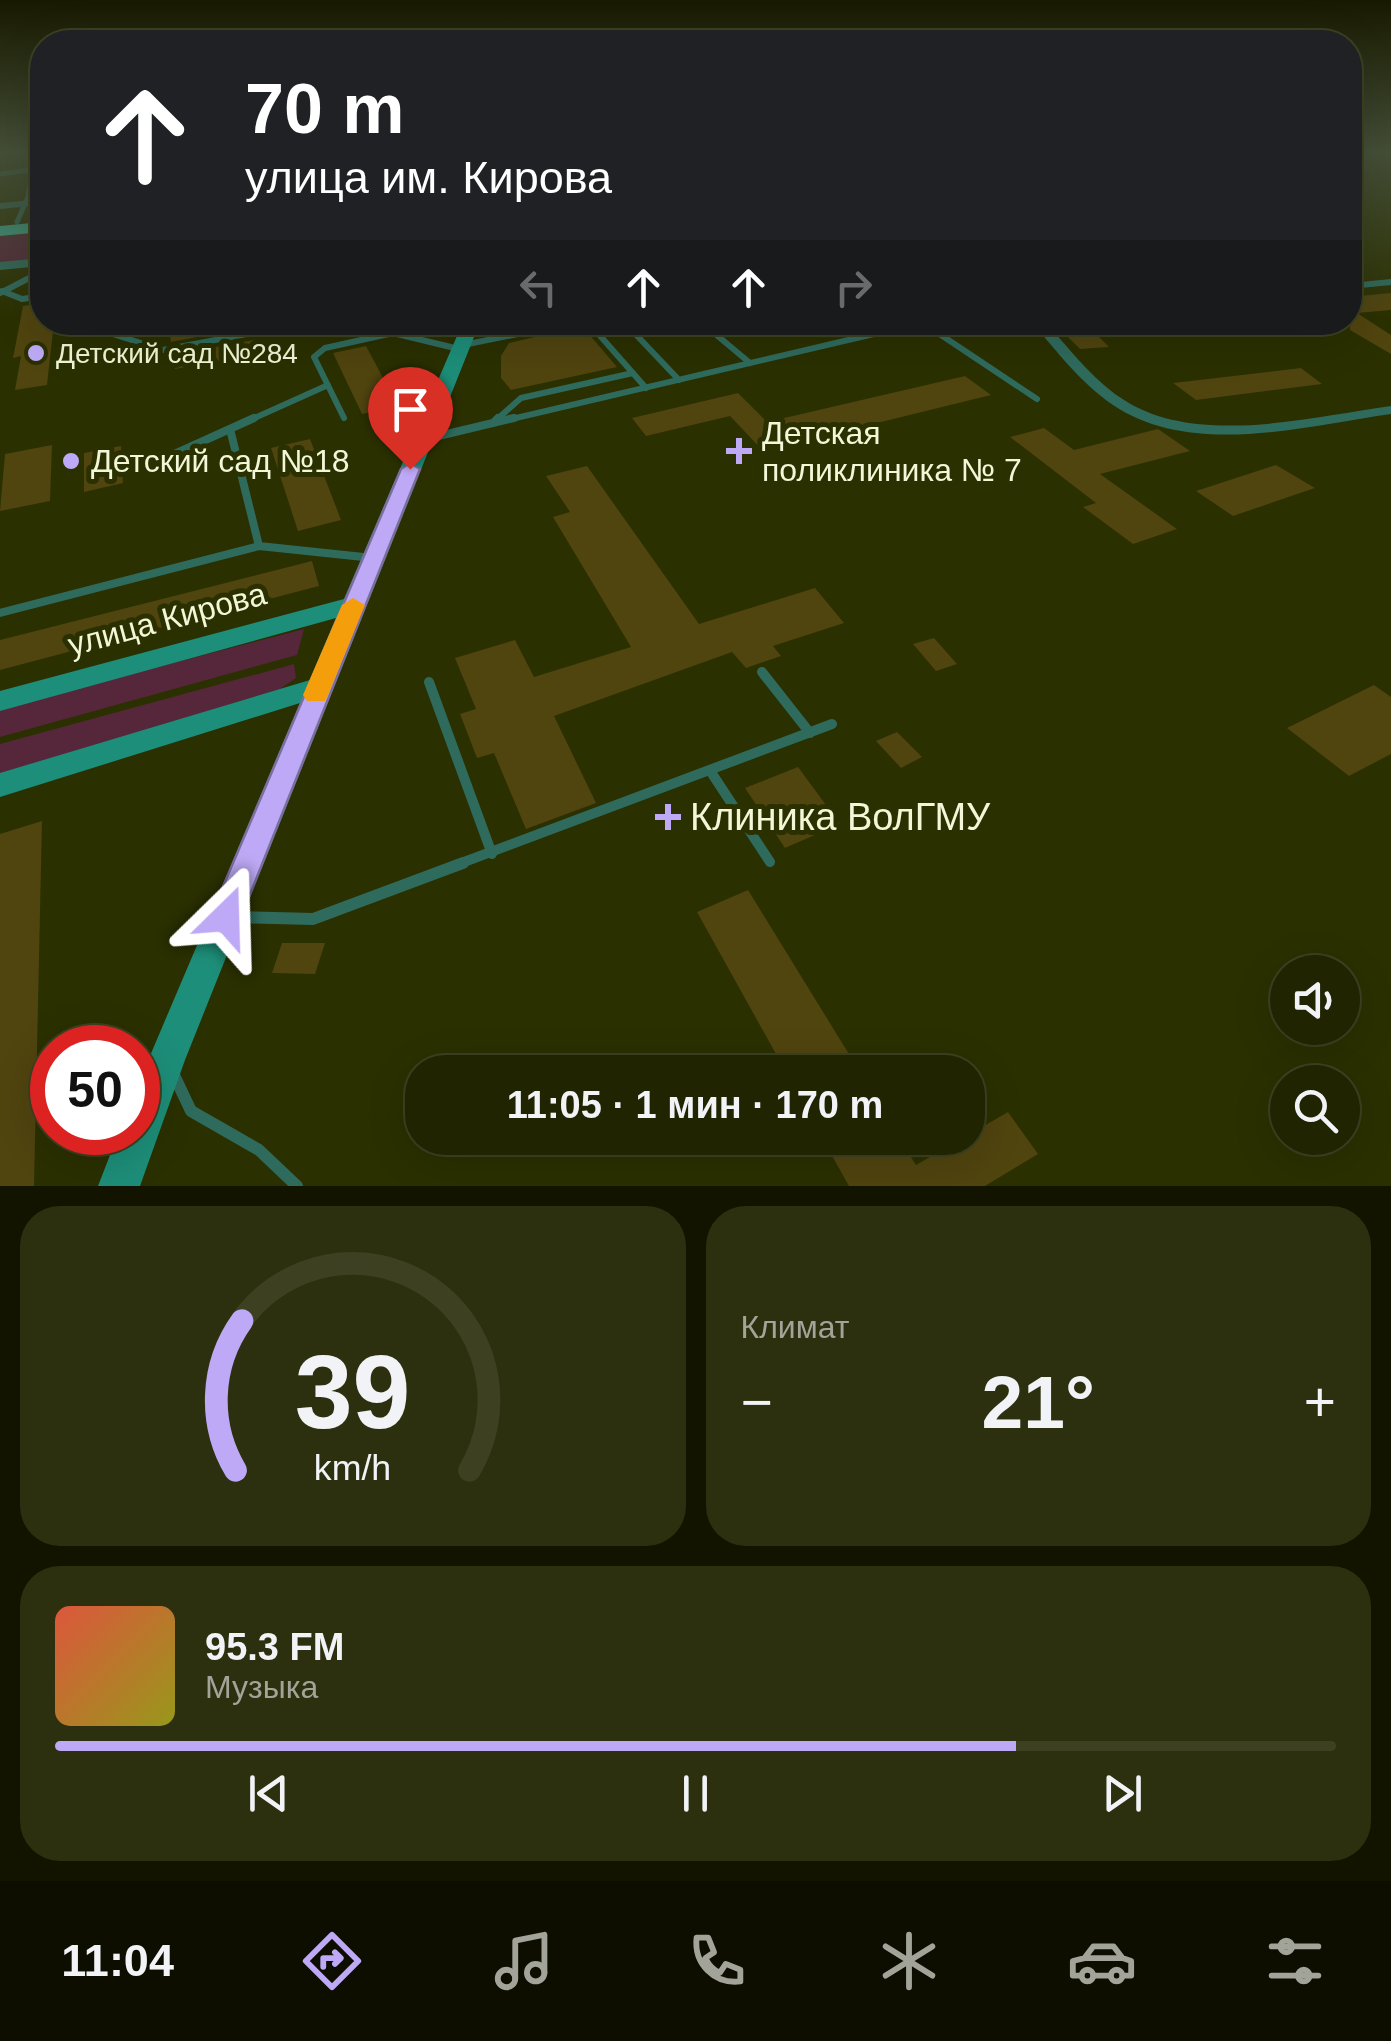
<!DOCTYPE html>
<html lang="ru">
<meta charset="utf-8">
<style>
body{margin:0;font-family:Helvetica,sans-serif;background:#2d300f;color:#f1f3f6;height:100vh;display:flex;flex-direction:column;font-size:38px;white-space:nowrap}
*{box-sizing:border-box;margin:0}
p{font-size:32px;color:#a2a499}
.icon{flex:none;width:55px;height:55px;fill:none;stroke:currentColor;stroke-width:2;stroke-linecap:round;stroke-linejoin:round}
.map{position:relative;height:1186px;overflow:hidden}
.sheet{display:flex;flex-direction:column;gap:20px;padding:20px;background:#121400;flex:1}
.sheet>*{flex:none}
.top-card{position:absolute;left:30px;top:30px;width:1332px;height:305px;border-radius:40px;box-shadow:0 10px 40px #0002,0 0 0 2px #3d4122;background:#202124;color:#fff;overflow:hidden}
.buttons{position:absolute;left:1270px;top:955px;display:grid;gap:20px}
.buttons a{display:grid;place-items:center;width:90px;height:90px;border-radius:50%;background:#202400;box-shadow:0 10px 40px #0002,0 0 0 2px #3d4122;font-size:50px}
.speed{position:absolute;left:30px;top:1025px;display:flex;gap:20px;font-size:50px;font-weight:700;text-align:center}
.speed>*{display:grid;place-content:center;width:130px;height:130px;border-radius:50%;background:#202400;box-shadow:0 10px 40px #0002,0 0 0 2px #3d4122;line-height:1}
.speed .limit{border:15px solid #d22;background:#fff;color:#111}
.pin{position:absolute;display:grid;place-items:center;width:85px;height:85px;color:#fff;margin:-102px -42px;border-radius:50% 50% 50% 0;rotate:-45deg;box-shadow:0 0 10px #0007}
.pin .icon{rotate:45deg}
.me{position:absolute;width:110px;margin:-55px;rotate:22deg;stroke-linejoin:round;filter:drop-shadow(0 0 8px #0008)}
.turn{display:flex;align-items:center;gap:35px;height:210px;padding:0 50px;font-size:45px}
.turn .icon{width:130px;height:130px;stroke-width:2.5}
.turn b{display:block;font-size:70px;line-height:85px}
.lanes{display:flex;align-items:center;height:95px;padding:0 50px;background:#0003;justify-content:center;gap:50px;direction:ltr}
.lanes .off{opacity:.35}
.big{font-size:75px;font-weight:800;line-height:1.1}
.sheet .card{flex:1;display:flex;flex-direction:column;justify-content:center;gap:15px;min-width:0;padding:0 35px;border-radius:40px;background:#2d300f}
.sheet .dial{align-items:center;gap:0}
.dial svg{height:260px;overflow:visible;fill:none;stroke:#3d4122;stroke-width:7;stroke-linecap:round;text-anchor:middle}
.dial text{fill:#f1f3f6;stroke:none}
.song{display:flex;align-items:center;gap:30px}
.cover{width:120px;height:120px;border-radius:15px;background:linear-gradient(135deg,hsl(10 70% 55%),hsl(60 70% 35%))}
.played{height:10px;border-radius:5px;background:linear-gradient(90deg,#bda9f5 75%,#3d4122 75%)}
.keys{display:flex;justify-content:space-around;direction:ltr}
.heat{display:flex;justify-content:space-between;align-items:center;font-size:55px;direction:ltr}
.sheet .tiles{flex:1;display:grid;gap:20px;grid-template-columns:1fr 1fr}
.card:last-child{grid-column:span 2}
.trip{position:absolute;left:405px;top:1055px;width:580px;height:100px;border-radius:40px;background:#202400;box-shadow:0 10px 40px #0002,0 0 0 2px #3d4122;font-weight:800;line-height:100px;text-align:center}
.tab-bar{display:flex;height:160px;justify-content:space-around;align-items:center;background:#0d0e00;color:#a2a499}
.tab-bar .icon{width:70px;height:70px}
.tab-bar .active{color:#bda9f5}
.tab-bar b{font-size:45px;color:#f1f3f6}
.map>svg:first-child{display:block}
</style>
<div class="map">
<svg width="1391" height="1186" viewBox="0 0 1391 1186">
<rect width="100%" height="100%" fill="#2b3000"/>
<path fill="#56263a" d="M 42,231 L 42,259 L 0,263 L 0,234 Z
M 304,629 L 297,655 L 0,737 L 0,708 Z
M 294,664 L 296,678 L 280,689 L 0,775 L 0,744 Z"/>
<path fill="#50440f" d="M 1391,293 L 1391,310 L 1357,313 L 1391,335 L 1391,354 L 1350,330 L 1350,297 Z
M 42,303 L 42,322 L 54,322 L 47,385 L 15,390 L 21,356 L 13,358 L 23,306 Z
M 168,322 L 258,322 L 258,325 L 171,342 Z
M 582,326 L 617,367 L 511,390 L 501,378 L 501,356 L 509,343 Z
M 1090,328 L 1109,347 L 1080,349 L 1061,330 Z
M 259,339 L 260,353 L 175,369 L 173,355 Z
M 366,346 L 398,406 L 362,414 L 333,353 Z
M 1301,368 L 1322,384 L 1196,400 L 1173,383 Z
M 965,376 L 991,395 L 763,451 L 730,416 L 646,436 L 632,418 L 738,393 L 767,422 Z
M 1044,428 L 1074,450 L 1158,429 L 1190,451 L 1100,474 L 1177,529 L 1133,544 L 1083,507 L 1096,503 L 1010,437 Z
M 310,439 L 341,520 L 298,531 L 271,448 Z
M 52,445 L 50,501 L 0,511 L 5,454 Z
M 121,446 L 123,483 L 84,492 L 84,453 Z
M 1276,465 L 1315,488 L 1233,516 L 1196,491 Z
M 587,466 L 699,624 L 815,588 L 844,623 L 773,646 L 781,656 L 746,668 L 732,652 L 554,716 L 596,803 L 526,829 L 494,753 L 477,758 L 460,714 L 476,709 L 455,658 L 515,640 L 534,677 L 631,647 L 553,517 L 570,512 L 546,476 Z
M 312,561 L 319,586 L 0,670 L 0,640 Z
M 934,638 L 957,664 L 936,671 L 913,644 Z
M 1374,685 L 1391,697 L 1391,754 L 1349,776 L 1287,728 Z
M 897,732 L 922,757 L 901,768 L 876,741 Z
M 798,767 L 840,824 L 785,848 L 745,788 Z
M 42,821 L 34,1186 L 0,1186 L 0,834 Z
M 748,890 L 860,1072 L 786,1072 L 697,912 Z
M 282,943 L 325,943 L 315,974 L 272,973 Z
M 1008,1112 L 1038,1154 L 985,1186 L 849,1186 L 822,1138 L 899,1138 L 916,1165 Z"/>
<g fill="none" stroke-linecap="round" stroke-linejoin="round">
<path stroke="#2f6b5d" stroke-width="5" d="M 0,153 L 17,152
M 0,174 L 29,170
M 17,222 L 28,197 L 35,152
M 38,270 L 42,263"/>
<path stroke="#2f6b5d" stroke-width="6" d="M 2,291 L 22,299 L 42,296
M 0,293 L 35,275 L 39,268
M 93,322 L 97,329 L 163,350 L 310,322
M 384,322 L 393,333 L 459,349
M 588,322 L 646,388
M 624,322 L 679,380
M 701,322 L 750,363
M 923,323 L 1037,399
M 463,345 L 577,322
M 344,418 L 314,357 L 325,348 L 393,333
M 248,421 L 328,385
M 495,421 L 521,398 L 633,373
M 503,421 L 925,322"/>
<path stroke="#2f6b5d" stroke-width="8" d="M 493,423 L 498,418
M 230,429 L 259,546
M 426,439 L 514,418
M 148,466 L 254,418
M 0,613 L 259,546 L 373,558"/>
<path stroke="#2f6b5d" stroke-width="10" d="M 762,672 L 810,733
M 429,682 L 492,854
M 711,772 L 770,862
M 456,865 L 832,724"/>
<path stroke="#2f6b5d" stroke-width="12" d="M 230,917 L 313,919 L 463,863
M 173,1073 L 191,1111 L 259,1150 L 297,1186"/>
<path fill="#2f6b5d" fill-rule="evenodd" d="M 42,199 L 42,205 L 0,209 L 0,203 Z
M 1391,279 L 1391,285 L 1350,289 L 1350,283 Z
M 1032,322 L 1045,322 C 1069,348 1091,378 1121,398 C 1194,448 1310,417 1391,406 L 1391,414 C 1304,426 1192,458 1113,405 C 1082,384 1056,351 1032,322 Z"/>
<path fill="#2f6b5d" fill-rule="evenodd" d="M 42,258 L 42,266 L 0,270 L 0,262 Z"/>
<path fill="#1d8e79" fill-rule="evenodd" d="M 463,322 L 480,322 L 185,1060 L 140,1186 L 98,1186 L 119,1132 L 138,1132 L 138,1084 L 300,703 L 0,797 L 0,773 L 310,680 L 336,618 L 0,711 L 0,691 L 344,599 Z"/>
<path fill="#3ab098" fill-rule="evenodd" d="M 42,222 L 42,232 L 0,236 L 0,226 Z"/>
</g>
<linearGradient id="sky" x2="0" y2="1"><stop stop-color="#181a00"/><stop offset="0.48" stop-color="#444e37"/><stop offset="1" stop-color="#444e37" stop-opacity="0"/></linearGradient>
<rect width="1391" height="318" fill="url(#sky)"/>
<path fill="#bda9f5" stroke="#7b6e9f" stroke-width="2.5" d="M 410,463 L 420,469 L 241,917 L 237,927 L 226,931 L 215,927 L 210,917 L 401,469 Z"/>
<path fill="#f59e0b" d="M 353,598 L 365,605 L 328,695 L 325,701 L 307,701 L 303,695 L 342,605 Z"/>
<g fill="#bda9f5" stroke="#2b3000" stroke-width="4">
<circle cx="36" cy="353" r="10"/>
<path d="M734 436h10v10h10v10h-10v10h-10v-10h-10v-10h10z"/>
<circle cx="71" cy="461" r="10"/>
<path d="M663 802h10v10h10v10h-10v10h-10v-10h-10v-10h10z"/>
</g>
<g text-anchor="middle" stroke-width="10" stroke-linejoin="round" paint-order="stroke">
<g font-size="28" fill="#f1f7d7" stroke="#2b3000" text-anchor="start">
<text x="56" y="363">Детский сад №284</text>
</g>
<g font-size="32" fill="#f1f7d7" stroke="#2b3000" text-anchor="start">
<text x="762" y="444">Детская<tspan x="762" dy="37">поликлиника № 7</tspan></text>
<text x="91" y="472">Детский сад №18</text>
</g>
<g font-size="32" fill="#f1f7d7" stroke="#2b3000">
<text transform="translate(167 619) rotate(-15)" y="11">улица Кирова</text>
</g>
<g font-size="38" fill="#f1f7d7" stroke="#2b3000" text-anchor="start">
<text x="690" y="830">Клиника ВолГМУ</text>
</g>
</g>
</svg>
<div class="buttons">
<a><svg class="icon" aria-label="sound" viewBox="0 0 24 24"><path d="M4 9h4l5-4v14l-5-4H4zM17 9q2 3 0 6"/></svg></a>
<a><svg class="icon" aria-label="search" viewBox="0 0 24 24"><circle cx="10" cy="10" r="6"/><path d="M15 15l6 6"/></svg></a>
</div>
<div class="speed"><div class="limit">50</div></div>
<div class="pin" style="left:410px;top:469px;background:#d93025"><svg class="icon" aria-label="arrive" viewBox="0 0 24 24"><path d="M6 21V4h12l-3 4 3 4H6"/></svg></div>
<svg class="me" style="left:226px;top:917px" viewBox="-20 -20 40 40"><path d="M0-17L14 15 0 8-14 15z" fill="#bda9f5" stroke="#fff" stroke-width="4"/></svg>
<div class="trip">11:05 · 1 мин · 170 m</div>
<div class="top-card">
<div class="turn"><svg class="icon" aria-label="ahead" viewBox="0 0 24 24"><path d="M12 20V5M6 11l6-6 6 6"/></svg><div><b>70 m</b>улица им. Кирова</div></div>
<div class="lanes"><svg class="icon off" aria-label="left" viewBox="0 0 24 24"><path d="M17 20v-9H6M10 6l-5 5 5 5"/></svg><svg class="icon" aria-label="ahead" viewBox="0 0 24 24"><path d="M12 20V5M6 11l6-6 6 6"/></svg><svg class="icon" aria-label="ahead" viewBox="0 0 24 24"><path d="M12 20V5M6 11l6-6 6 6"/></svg><svg class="icon off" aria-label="right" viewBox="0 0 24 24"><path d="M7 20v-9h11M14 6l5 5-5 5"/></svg></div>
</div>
</div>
<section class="sheet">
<div class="tiles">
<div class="card dial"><svg viewBox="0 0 100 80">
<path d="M14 69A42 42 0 1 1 86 69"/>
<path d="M14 69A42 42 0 0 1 16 23" stroke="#bda9f5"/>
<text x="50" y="56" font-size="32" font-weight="700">39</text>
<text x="50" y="72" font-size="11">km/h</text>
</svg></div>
<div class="card"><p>Климат</p>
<div class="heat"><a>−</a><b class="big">21°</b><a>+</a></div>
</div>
<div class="card">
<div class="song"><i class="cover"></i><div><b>95.3 FM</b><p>Музыка</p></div></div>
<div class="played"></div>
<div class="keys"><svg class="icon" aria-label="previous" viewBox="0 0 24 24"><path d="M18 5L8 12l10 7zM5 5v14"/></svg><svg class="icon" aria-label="pause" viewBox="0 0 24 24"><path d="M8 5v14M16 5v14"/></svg><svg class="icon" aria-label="next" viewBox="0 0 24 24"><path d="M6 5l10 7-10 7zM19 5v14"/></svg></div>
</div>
</div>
</section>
<nav class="tab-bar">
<b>11:04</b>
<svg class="icon active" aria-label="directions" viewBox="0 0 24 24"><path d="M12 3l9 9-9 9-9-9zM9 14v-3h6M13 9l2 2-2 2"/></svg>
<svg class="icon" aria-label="music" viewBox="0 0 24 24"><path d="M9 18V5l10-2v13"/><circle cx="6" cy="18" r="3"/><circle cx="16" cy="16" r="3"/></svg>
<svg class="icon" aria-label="phone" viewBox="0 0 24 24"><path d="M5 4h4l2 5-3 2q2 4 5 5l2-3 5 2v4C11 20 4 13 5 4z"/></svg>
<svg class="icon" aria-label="climate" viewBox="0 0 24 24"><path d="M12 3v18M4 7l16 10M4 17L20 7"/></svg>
<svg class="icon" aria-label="car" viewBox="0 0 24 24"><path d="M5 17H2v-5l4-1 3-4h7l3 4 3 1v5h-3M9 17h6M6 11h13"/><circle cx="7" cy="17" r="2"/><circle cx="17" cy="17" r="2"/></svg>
<svg class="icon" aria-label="filters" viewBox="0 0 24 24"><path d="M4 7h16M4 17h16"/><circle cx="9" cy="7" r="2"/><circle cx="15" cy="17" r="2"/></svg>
</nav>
